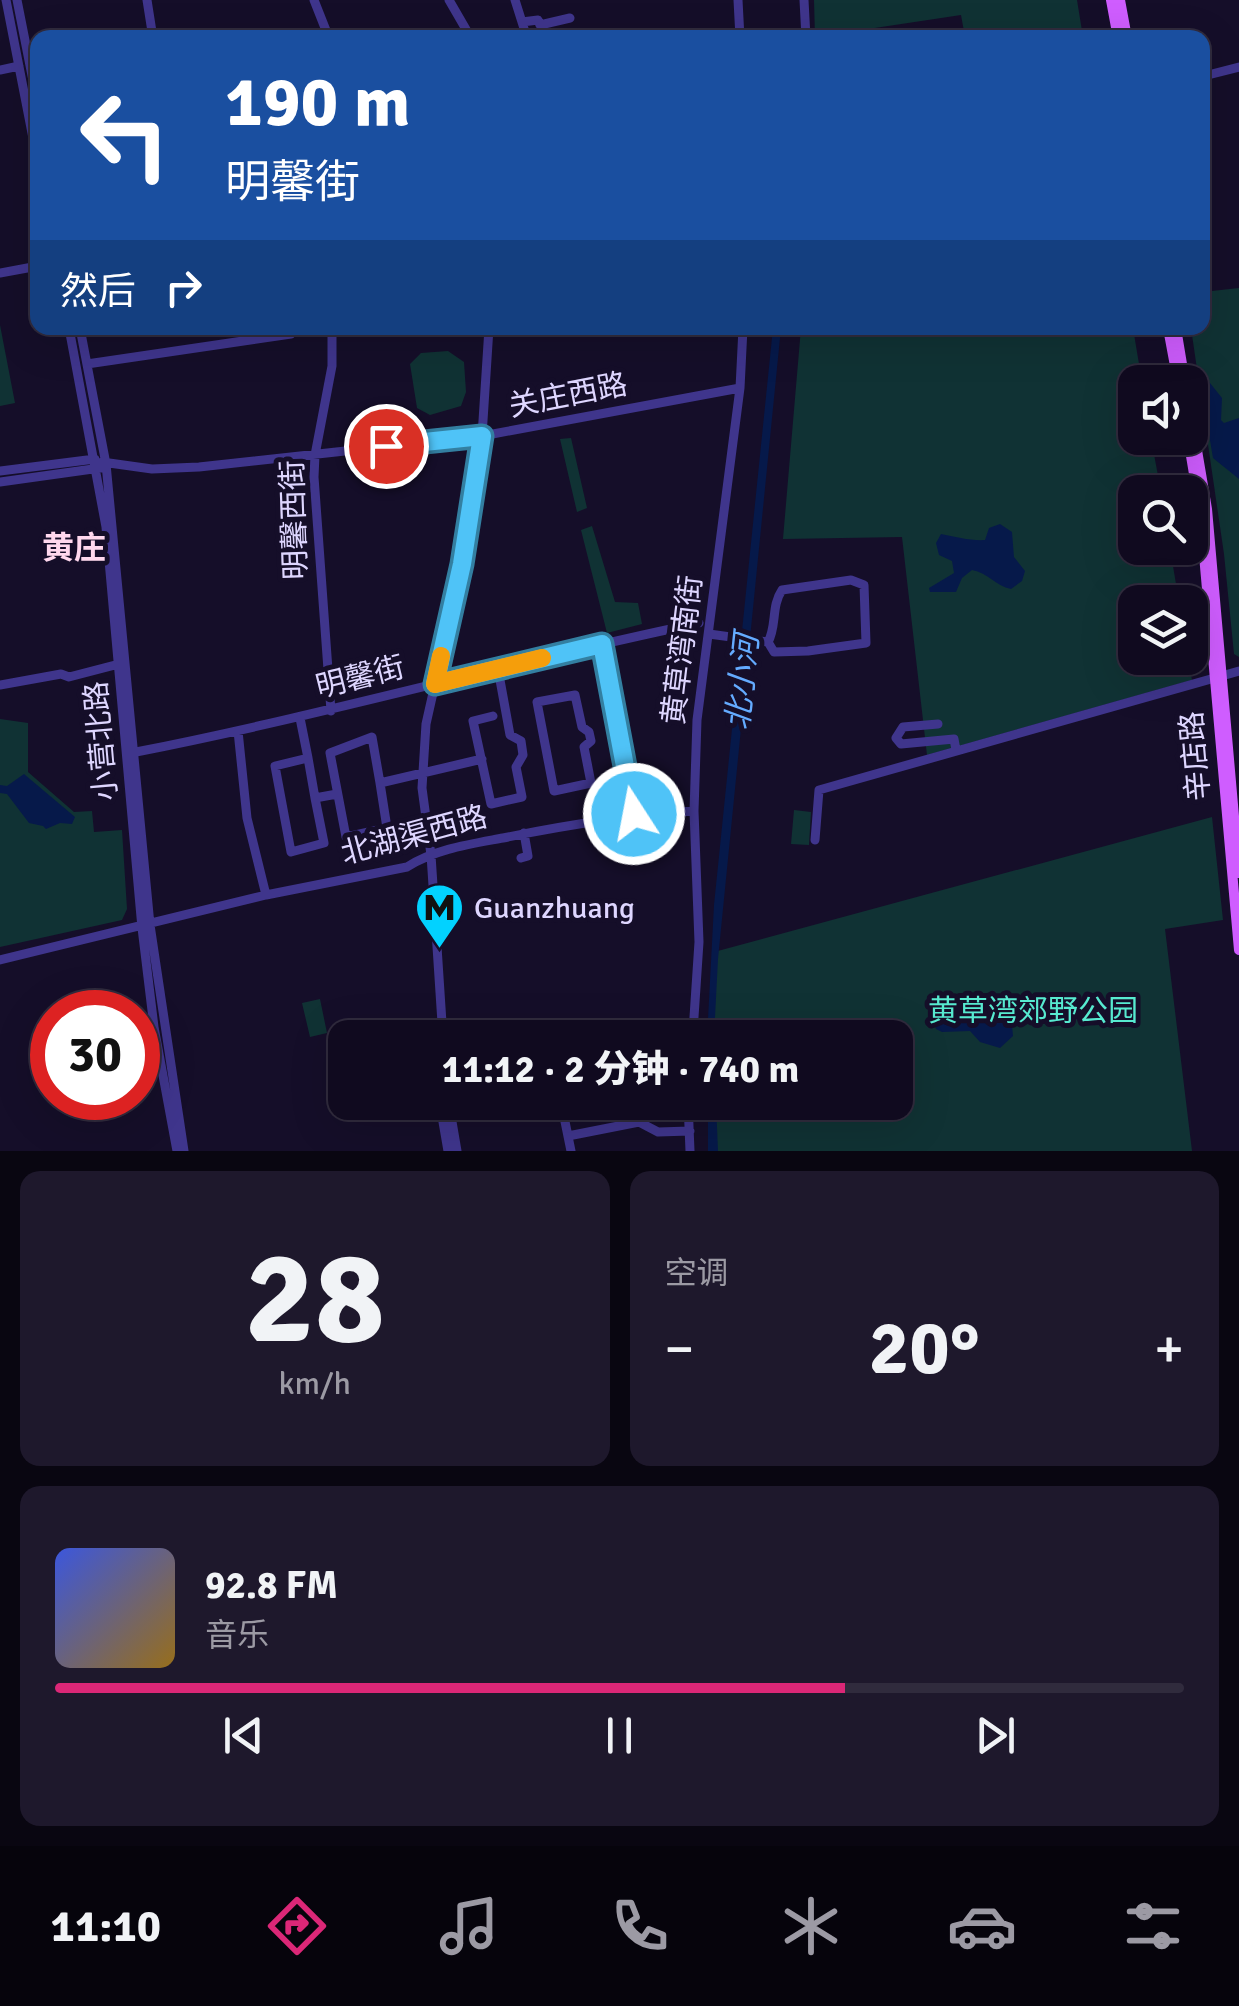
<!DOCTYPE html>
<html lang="zh">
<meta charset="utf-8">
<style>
body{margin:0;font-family:Signika,"Noto Sans SC",sans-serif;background:#1e182c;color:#f1f3f6;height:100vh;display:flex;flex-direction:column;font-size:38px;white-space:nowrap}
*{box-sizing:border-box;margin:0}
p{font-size:32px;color:#9c9aa4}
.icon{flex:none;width:55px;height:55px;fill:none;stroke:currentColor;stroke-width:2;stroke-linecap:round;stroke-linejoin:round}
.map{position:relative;height:1151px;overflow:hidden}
.sheet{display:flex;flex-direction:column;gap:20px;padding:20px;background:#090611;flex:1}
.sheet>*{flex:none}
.hud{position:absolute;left:30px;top:30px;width:1180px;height:305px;border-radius:20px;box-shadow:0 10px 40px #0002,0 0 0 2px #302b3d;background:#1a4fa0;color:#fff;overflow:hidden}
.fabs{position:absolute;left:1118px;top:365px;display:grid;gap:20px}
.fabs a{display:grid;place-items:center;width:90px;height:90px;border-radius:20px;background:#100a1f;box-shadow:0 10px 40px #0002,0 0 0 2px #302b3d;font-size:50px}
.speed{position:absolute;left:30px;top:990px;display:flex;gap:20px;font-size:50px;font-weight:700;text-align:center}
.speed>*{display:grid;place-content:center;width:130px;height:130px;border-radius:50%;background:#100a1f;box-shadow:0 10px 40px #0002,0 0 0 2px #302b3d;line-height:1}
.speed .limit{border:15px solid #d22;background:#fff;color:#111}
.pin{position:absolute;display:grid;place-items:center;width:85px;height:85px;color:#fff;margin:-42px;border:5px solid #fff;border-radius:50%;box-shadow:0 2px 10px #0007}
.me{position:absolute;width:110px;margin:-55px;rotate:349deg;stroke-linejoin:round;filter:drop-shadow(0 0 8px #0008)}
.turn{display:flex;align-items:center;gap:35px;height:210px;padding:0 30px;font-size:45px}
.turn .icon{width:130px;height:130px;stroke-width:2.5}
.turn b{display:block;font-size:70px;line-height:85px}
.then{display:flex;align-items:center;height:95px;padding:0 30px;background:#0003;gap:20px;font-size:38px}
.big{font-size:75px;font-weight:800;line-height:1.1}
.sheet .card{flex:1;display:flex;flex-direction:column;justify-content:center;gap:15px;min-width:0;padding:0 35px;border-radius:20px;background:#1e182c}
.sheet .dial{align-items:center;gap:0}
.dial b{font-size:130px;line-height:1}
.song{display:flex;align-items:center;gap:30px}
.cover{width:120px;height:120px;border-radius:15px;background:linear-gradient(135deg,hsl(230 70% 55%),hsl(40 70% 35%))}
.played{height:10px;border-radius:5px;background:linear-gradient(90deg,#db2777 70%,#302b3d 70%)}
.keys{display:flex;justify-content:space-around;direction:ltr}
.heat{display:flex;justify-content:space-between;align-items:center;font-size:55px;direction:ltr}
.sheet .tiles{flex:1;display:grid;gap:20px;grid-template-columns:1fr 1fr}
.card:last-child{grid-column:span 2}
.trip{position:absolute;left:328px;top:1020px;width:585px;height:100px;border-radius:20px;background:#100a1f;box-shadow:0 10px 40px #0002,0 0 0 2px #302b3d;font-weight:800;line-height:100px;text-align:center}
.dock{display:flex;height:160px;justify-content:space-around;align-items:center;background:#06040c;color:#9c9aa4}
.dock .icon{width:70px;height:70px}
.dock .active{color:#db2777}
.dock b{font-size:45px;color:#f1f3f6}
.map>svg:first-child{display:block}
</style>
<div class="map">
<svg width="1239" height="1151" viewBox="0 0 1239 1151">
<rect width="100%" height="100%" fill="#150e29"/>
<path fill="#103234" d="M 814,0 L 1077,0 L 1083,37 L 965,37 L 961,15 L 815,37 Z
M 1239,288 L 1239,657 L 1234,654 L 1224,554 L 1191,328 L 1202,328 L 1203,292 Z
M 0,325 L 15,403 L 0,406 Z
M 801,328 L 1133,328 L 1142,382 L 1135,382 L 1135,438 L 1151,438 L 1161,492 L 1135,492 L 1135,548 L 1170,548 L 1179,602 L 1135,602 L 1135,658 L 1188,658 L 1192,680 L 927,755 L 902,537 L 783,539 Z
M 448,351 L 464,362 L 466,392 L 461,406 L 430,415 L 417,408 L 410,364 L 421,353 Z
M 571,438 L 587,508 L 577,512 L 560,439 Z
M 592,526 L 615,602 L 638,603 L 642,624 L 607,633 L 581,530 Z
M 0,719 L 28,723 L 28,772 L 74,812 L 92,811 L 94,832 L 122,830 L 127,909 L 122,920 L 0,947 Z
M 794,810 L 811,812 L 809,845 L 791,844 Z
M 1212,817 L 1223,920 L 1165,929 L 1192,1151 L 716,1151 L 714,1103 L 895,1102 L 895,1038 L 711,1038 L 714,952 Z
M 320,999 L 327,1033 L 310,1037 L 302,1003 Z"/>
<path fill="#06194a" d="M 773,328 L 781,328 L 718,959 L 714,1037 L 707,1038 L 714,905 Z
M 1206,378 L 1222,398 L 1221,420 L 1224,423 L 1239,418 L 1239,479 L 1213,458 L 1200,381 Z
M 1000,524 L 1012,532 L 1014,557 L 1025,571 L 1022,581 L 1011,589 C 996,586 988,573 972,570 L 962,578 L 956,592 L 930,592 L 929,588 L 954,573 L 952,561 L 939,555 L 936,543 L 941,534 C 955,537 972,541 985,540 L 989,528 Z
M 24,774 L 75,817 L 72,824 L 60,823 L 46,829 L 43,826 L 29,823 L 7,794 L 0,793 L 0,785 L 7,786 Z
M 948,997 L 953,1006 L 1006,1008 L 1011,1015 L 1013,1036 L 1000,1048 L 980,1042 L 970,1031 L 942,1032 L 936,1029 L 931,1011 L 935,1003 Z
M 708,1103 L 716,1103 L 718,1151 L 708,1151 Z"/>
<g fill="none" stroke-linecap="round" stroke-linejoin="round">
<path stroke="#3f358c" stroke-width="9" d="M 6,0 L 38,164
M 17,0 L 38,106
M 147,0 L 153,38
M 314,0 L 329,38
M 449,0 L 471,38
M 515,0 L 527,38
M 738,0 L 740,38
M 804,0 L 806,38
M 522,22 L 538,20 L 540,25 L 570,18
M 0,70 L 19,66
M 1204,76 L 1239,67
M 0,273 L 38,266
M 69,328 L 106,527 L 142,928 L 154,1027 L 177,1151
M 80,328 L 106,464 L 150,925 L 184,1151
M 87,364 L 291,334
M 102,462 L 152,469 L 199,467 L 482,436 L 740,388
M 0,471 L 95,459
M 0,482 L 100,468
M 709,634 L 768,642 L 774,652 L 808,651 L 866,643 L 864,585 L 851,580 L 782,590 C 771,606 777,626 768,642
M 602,644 L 634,814
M 0,685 L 61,674 L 69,677 L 119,664
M 575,695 L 582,727 L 589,732 L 591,741 L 584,747 L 591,783 L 554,791 L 537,702 Z
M 331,711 L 314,477 L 315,455 L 332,366 L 332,328
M 493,716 L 473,721 L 491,804 L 522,797 L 516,767 L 523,755 L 521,741 L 510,735 L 498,669
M 300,718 L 308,758
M 938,724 L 903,727 L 896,738 L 901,744 L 954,739 L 956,750
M 238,731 L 247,818 L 266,895
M 136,752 C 325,715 510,662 699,623
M 380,783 L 387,828 L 346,837 L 330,753 L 372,737 L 380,783 L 482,759
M 315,798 L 324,843 L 291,852 L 275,766 L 308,758 L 315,798 L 337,794
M 815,840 L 819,790 L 1239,671
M 521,858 L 528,856 L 524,833
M 0,960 L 266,895 L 407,867 C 435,849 471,844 503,838 C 566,825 629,815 694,811
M 443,1038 L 431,855 L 422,788 L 426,724 L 462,564 L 482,436 L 489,328
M 688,1038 L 693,1032 L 699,942 L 694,811 L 697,720 L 740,388 L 743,328
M 446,1102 L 443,1122 L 448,1151
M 561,1102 L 571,1151
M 688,1102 L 690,1151
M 449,1104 L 457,1151
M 568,1136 L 639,1122 L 658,1132 L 690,1131"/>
<path stroke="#cf5dff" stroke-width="10" d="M 1111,0 L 1118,38
M 1120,0 L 1127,38
M 1168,328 L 1178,382
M 1176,328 L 1185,382
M 1190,409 L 1207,509 L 1239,873
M 1188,438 L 1200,510 L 1239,950"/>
</g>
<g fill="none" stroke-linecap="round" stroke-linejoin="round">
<defs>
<path id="route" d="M 386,446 L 482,436 L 462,564 L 435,684 L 602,644 L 634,814"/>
</defs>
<use href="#route" stroke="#337fa1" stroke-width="25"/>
<use href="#route" stroke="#4fc3f7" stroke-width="18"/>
<path stroke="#f59e0b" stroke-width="18" d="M 441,656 L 435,684 L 542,658"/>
</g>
<defs>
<symbol id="metro-pin" viewBox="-11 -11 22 30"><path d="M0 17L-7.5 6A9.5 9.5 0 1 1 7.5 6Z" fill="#02d2ff" stroke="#150e29"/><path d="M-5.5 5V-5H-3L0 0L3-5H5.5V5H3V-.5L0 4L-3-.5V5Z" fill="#111"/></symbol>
</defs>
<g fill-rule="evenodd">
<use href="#metro-pin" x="412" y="880" width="55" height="75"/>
</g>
<g text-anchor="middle" stroke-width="10" stroke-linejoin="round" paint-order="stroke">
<g font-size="30" fill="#ded6ff" stroke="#150e29">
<text transform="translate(568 395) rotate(-11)" y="10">关庄西路</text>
<text transform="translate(294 520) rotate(-92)" y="10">明馨西街</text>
<text transform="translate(682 650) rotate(-83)" y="10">黄草湾南街</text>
<text transform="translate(360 677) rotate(-14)" y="10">明馨街</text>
<text transform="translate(101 741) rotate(-95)" y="10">小营北路</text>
<text transform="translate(1195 756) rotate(-95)" y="10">辛店路</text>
<text transform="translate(414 835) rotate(-15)" y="10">北湖渠西路</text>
</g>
<g font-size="30" fill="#ded6ff" stroke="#150e29" text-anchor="start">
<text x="474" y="918">Guanzhuang</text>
</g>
<g font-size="30" fill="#57ead0" stroke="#150e29">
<text x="1033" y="1021">黄草湾郊野公园</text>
</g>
<g font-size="32" font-weight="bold" fill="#ffd8ee" stroke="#150e29">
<text x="74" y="559">黄庄</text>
</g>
<g font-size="32" font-style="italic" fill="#64abff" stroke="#150e29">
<text transform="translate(742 682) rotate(-84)" y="11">北小河</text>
</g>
</g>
</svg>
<div class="fabs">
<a><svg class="icon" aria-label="sound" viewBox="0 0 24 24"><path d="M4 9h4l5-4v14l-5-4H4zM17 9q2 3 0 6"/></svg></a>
<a><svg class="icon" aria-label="search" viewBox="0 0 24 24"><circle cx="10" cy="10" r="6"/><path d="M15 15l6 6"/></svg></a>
<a><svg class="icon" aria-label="layers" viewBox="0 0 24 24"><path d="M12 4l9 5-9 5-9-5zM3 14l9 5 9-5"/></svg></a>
</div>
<div class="speed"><div class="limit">30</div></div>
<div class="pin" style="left:386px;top:446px;background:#d93025"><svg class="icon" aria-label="arrive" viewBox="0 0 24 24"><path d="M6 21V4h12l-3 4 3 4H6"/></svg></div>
<svg class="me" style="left:634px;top:814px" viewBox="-20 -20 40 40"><circle r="17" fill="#4fc3f7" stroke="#fff" stroke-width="3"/><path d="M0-11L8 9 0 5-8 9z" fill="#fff"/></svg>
<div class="trip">11:12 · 2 分钟 · 740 m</div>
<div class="hud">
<div class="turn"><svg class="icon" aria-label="left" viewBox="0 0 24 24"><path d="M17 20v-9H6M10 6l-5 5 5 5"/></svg><div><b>190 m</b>明馨街</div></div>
<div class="then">然后<svg class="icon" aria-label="right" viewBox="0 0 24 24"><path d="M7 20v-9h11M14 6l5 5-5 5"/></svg></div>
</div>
</div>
<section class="sheet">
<div class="tiles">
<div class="card dial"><b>28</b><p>km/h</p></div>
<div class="card"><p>空调</p>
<div class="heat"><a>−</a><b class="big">20°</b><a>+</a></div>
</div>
<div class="card">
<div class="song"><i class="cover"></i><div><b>92.8 FM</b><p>音乐</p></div></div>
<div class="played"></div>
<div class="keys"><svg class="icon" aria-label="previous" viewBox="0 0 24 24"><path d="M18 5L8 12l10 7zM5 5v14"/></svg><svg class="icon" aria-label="pause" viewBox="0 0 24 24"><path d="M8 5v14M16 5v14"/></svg><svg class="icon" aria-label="next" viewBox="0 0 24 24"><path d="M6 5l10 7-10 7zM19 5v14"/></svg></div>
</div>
</div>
</section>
<nav class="dock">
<b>11:10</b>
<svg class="icon active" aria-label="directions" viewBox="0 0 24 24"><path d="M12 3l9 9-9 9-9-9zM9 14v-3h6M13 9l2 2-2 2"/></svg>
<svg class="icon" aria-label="music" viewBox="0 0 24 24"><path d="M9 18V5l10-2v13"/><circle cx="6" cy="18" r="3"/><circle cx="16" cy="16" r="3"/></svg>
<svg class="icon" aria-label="phone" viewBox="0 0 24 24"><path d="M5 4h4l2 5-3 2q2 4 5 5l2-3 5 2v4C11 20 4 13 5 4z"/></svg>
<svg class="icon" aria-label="climate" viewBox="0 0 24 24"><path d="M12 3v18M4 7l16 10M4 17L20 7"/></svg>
<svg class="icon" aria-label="car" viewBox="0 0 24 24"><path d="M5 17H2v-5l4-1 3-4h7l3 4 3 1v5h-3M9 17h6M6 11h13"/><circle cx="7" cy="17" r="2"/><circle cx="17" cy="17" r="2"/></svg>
<svg class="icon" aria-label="filters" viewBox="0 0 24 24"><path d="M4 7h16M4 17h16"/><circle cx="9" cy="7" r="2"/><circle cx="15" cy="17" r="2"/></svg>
</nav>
